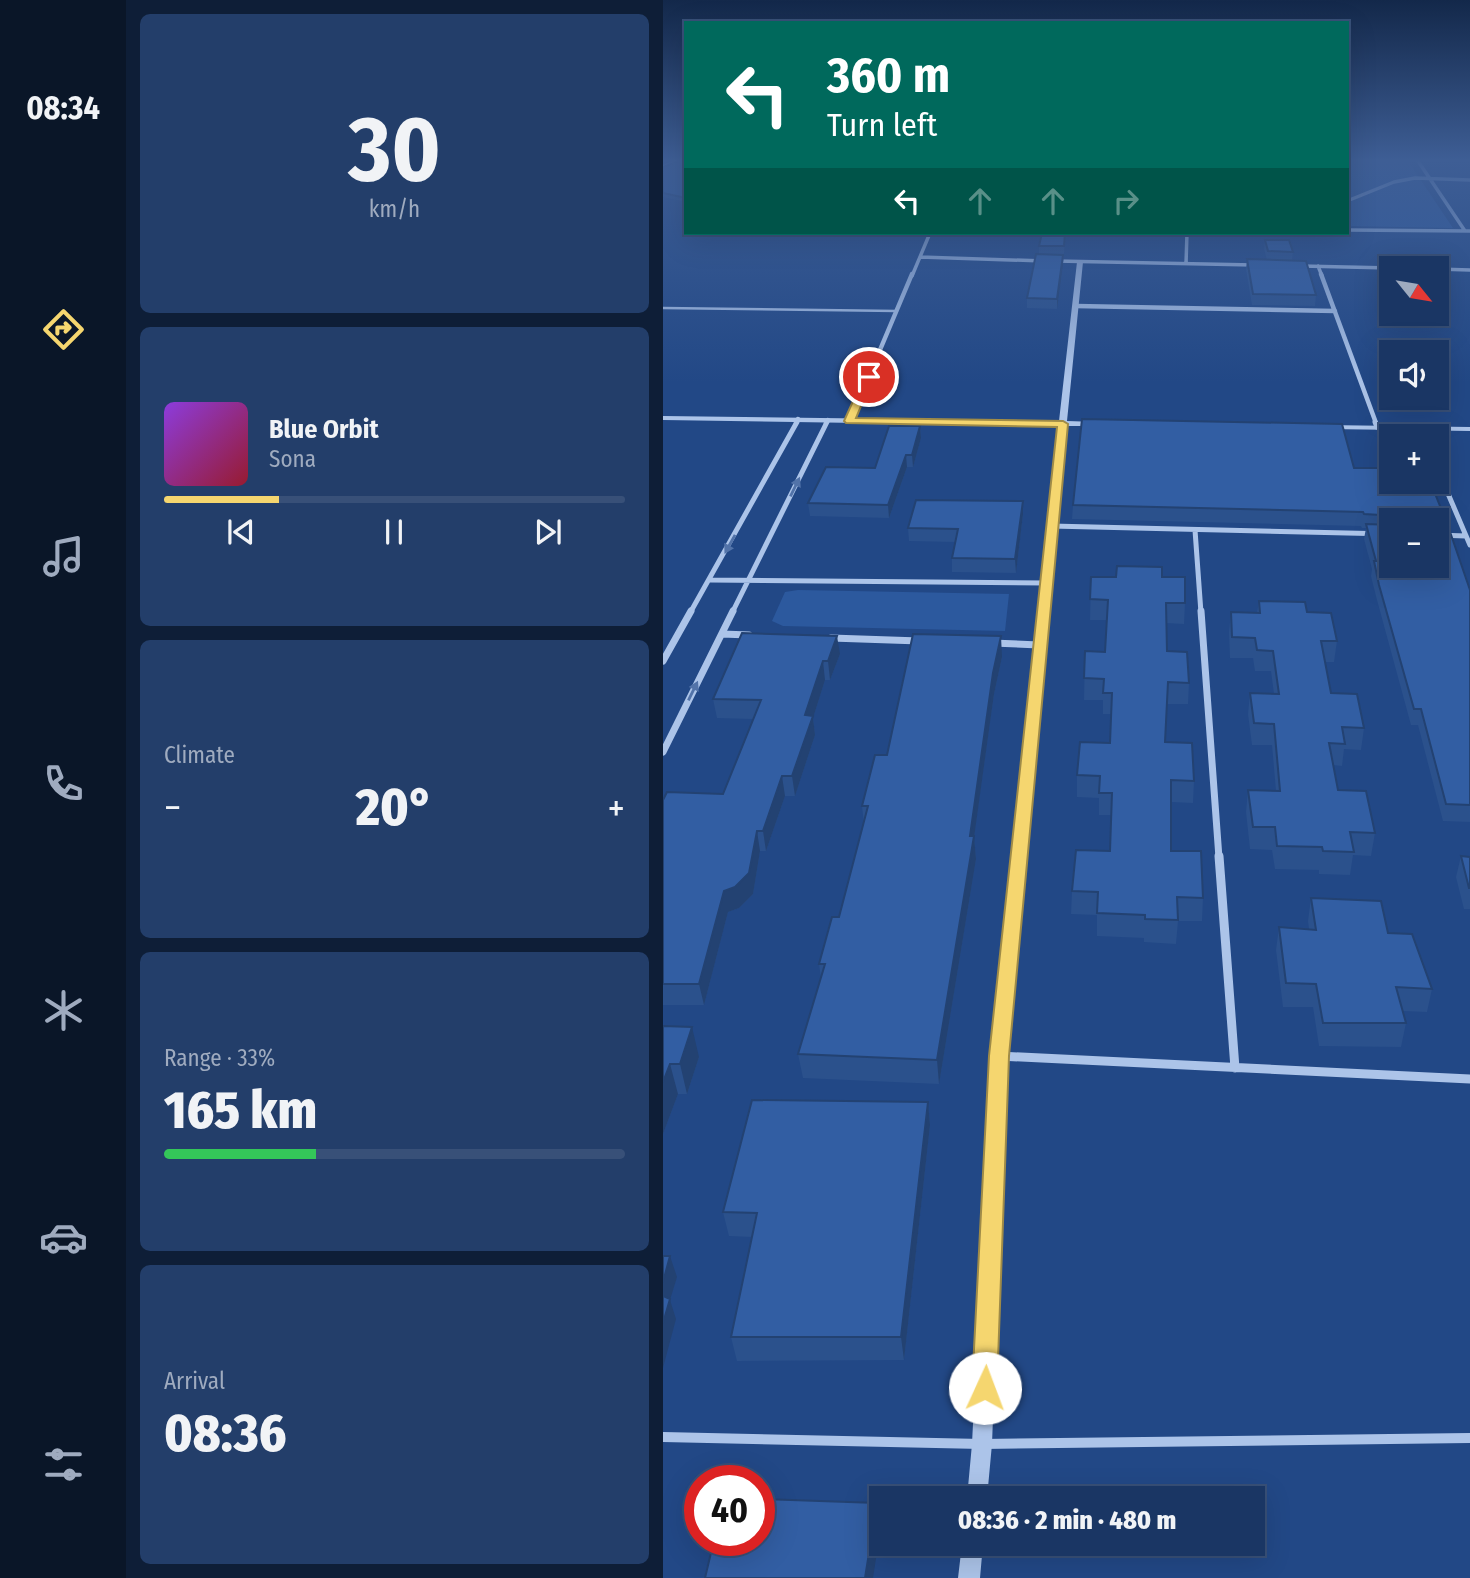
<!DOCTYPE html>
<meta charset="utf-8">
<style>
body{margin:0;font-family:"Fira Sans Condensed",sans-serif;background:#233e6a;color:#f1f3f6;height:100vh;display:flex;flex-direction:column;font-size:26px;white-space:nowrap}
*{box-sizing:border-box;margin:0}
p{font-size:23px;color:#9fabbf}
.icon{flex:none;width:38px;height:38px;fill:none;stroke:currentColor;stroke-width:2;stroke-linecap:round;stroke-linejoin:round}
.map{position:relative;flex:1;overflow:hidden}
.drawer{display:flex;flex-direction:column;gap:14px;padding:14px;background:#0e1e37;width:537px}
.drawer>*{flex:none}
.banner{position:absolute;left:21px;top:21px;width:665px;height:214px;border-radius:0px;box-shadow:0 7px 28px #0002,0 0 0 2px #385078;background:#00695c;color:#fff;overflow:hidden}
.needle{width:46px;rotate:120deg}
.fabs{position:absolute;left:716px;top:256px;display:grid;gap:14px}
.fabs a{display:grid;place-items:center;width:70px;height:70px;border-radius:0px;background:#1a3664;box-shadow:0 7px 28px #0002,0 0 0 2px #385078;font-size:35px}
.speed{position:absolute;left:21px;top:1465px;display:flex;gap:14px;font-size:35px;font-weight:700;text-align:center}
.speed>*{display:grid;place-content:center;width:91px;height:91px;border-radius:50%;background:#1a3664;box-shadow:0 7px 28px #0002,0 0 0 2px #385078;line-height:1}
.speed .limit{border:10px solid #d22;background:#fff;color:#111}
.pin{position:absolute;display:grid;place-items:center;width:60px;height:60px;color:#fff;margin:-30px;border:4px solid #fff;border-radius:50%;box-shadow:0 2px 7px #0007}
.me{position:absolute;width:77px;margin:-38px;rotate:2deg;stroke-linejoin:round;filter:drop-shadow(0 0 5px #0008)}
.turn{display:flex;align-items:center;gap:24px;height:147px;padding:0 28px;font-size:32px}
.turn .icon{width:91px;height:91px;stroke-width:2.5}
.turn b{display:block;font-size:49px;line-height:60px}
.lanes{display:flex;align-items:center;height:66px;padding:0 28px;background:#0003;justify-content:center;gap:35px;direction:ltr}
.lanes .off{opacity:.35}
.big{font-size:52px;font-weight:800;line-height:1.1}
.drawer .tile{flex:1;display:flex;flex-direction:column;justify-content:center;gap:10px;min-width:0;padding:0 24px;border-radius:10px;background:#233e6a}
.drawer .dial{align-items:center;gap:0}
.dial b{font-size:91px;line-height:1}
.song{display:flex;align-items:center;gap:21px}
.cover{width:84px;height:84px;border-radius:10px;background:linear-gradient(135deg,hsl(270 70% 55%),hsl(350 70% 35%))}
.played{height:7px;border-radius:4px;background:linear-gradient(90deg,#f5d66f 25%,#385078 25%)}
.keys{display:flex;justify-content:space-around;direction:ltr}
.heat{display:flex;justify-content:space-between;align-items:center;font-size:38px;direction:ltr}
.charge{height:10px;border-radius:5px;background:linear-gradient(90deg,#34c759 33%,#385078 0)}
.trip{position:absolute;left:206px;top:1486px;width:396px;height:70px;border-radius:0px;background:#1a3664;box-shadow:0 7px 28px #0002,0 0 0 2px #385078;font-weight:800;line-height:70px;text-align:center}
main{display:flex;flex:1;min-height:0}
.dock{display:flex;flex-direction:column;width:126px;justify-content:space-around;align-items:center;background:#0a1628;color:#9fabbf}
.dock .icon{width:49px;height:49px}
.dock .selected{color:#f5d66f}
.dock b{font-size:32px;color:#f1f3f6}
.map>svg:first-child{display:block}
</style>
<main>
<nav class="dock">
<b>08:34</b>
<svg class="icon selected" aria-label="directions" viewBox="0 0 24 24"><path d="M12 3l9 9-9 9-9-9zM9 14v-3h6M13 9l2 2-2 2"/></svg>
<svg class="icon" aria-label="music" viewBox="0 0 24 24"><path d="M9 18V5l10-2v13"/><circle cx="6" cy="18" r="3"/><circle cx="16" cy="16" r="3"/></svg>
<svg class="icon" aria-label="phone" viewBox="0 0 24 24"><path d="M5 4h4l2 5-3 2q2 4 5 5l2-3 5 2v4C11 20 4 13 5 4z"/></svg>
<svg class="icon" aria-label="climate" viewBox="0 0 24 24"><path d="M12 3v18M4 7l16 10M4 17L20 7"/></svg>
<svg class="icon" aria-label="car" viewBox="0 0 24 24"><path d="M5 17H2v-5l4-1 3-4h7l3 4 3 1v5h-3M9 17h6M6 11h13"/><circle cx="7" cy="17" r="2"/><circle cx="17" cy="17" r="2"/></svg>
<svg class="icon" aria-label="filters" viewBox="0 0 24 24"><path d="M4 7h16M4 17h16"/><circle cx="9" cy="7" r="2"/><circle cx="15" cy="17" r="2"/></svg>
</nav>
<section class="drawer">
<div class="tile dial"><b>30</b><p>km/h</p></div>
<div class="tile">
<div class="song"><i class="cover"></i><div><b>Blue Orbit</b><p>Sona</p></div></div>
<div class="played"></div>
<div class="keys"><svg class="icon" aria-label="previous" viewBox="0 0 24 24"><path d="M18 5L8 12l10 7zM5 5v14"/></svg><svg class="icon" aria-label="pause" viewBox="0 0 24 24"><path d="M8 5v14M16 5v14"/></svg><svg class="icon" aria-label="next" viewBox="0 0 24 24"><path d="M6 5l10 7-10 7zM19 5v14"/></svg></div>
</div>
<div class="tile"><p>Climate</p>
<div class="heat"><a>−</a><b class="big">20°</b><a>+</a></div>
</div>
<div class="tile"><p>Range · 33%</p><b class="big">165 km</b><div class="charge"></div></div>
<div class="tile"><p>Arrival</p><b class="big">08:36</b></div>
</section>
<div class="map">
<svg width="807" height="1578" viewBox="0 0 807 1578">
<rect width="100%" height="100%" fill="#224886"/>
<path fill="#2c599e" d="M 684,161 L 745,161 L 790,228 L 684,226 Z
M 135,590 L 346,594 L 342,631 L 120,626 L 109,621 L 122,592 Z"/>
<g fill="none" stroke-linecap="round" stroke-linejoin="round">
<path stroke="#acc4e9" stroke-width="2.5" d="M 0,308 L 234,311"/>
<path stroke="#acc4e9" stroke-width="3.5" d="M 755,161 L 802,231
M 0,167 L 14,161
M 684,201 L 731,182 L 752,178 L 807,180
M 684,230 L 807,231
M 257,257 L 381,261
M 393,261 L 591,265
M 523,264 L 524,233
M 638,266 L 728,268
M 655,266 L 659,276
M 774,269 L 807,270
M 249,276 L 267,233"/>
<path stroke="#acc4e9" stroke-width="4.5" d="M 658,274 L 713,423
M 413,306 L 672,311
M 187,421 L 249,274
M 133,423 L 135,419
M 163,423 L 165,420"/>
<path stroke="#acc4e9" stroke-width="5" d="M 712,422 L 714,427
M 756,428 L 759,436
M 774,468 L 807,545
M 388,526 L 728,534
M 532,530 L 538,613
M 774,535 L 803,536
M 47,580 L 382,583
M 27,613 L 134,422
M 69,613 L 164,422"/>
<path stroke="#acc4e9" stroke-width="7" d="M 538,611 L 556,858
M 59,634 L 86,635
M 168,638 L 257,641
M 329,643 L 376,645
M 0,661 L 28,611
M 0,752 L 70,611"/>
<path stroke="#acc4e9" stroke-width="9" d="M 556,856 L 572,1068
M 336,1056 L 807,1079"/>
<path stroke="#acc4e9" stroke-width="10" d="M 0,1437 L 319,1444 L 807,1438"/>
<path fill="#acc4e9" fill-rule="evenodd" d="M 417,260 L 420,262 L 404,421 L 434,422 L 438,424 L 434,426 L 403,426 L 344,1056 L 329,1444 L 324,1498 L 304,1498 L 309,1444 L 328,1056 L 396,426 L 0,420 L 0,416 L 396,421 L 414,262 Z
M 662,425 L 807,427 L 807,431 L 665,429 L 661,427 Z
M 299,1544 L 320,1544 L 317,1578 L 295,1578 Z"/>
</g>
<path fill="#2b518c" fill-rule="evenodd" d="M 23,161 L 23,202 L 0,197 L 0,167 Z
M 602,240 L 630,252 L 629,260 L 653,295 L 652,306 L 589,305 L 583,269 L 584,259 L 604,260 L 601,249 Z
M 402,241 L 400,265 L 394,309 L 364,308 L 364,298 L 376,255 L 376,246 Z
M 257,426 L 258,438 L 250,467 L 244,467 L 226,518 L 147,516 L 145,503 L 212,468 Z
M 691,468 L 781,516 L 779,526 L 807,590 L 807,822 L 780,821 L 755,725 L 748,725 L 714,600 L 708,576 L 709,569 L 701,539 L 703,528 L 699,528 L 698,526 L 409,519 L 410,505 ZM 728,520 L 774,520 L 728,565 Z
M 360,514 L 353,573 L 289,572 L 289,558 L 292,542 L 246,541 L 245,528 Z
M 428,577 L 499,577 L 522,603 L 521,624 L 503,623 L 504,651 L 526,683 L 525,704 L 504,704 L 502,742 L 531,781 L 530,803 L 508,802 L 508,851 L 540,898 L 539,921 L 515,921 L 513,944 L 481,942 L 481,938 L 434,936 L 434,915 L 408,914 L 409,891 L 447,851 L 448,815 L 436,815 L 436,798 L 414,797 L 414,775 L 447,743 L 448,714 L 440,714 L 440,700 L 421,700 L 422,651 L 442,652 L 444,620 L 427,620 Z
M 596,601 L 644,612 L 674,641 L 671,662 L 662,662 L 668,693 L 701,728 L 698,750 L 681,749 L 679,766 L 670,765 L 675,790 L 712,833 L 708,856 L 690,855 L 687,875 L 656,874 L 656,870 L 612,869 L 609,850 L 587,849 L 583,812 L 585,790 L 613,791 L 609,745 L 589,745 L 585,714 L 587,693 L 611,694 L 608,671 L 592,671 L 590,658 L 567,658 L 566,632 L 568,612 L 594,613 Z
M 177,654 L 167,680 L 162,680 L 150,718 L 152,735 L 132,796 L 122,796 L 103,851 L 97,851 L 90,894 L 76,908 L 65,912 L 41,1005 L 0,1005 L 0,800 L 60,794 L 90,719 L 54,718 L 50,699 Z
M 339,657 L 331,694 L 311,836 L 313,859 L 276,1084 L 140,1078 L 135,1054 L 158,978 L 156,964 L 176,917 L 201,824 L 199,806 L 224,755 Z
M 798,856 L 807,857 L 807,909 L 801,909 L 793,877 Z
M 648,898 L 725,933 L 769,989 L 764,1012 L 740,1011 L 743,1023 L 738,1047 L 656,1046 L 650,1007 L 620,1007 L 613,950 L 616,927 L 646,929 L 645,921 Z
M 0,1026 L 36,1057 L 24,1094 L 15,1094 L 0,1134 Z
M 265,1102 L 267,1125 L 241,1360 L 74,1361 L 68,1337 L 89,1237 L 66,1236 L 60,1212 Z"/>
<path fill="#234272" d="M 400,255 L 400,265 L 394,309 L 394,299 Z
M 257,426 L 258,438 L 250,467 L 249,455 Z
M 243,455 L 244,467 L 226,518 L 225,505 Z
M 360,501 L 360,514 L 353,573 L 352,559 Z
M 781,516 L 778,530 L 774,530 L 774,520 L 773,520 L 774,517 Z
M 174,636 L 177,654 L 167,680 L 165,661 Z
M 338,636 L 339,657 L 331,694 L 310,845 L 311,836 L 313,859 L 276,1084 L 274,1060 L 330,673 Z
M 160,661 L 162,680 L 150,718 L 152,735 L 132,796 L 129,776 L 142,715 Z
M 119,776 L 122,796 L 103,851 L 100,831 Z
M 94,831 L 97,851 L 90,894 L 76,908 L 65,912 L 41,1005 L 36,984 L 61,891 Z
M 29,1027 L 36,1057 L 24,1094 L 17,1064 Z
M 7,1064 L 15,1094 L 0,1134 L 0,1082 Z
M 265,1102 L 267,1125 L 241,1360 L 238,1337 Z
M 7,1256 L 14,1277 L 7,1300 L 13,1319 L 0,1368 L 0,1282 Z
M 214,1503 L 218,1526 L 210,1578 L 202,1578 Z"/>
<path fill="#325ea3" stroke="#234272" stroke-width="2" d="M 15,161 L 23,161 L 23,198 L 0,193 L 0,167 Z
M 379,233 L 402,233 L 401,246 L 376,246 Z
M 602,240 L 626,240 L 630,252 L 605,251 Z
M 373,254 L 400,255 L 394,299 L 364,298 Z
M 584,259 L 643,261 L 653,295 L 590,294 Z
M 419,419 L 679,424 L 691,468 L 728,468 L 728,481 L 767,481 L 781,516 L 774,517 L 773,520 L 735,520 L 734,516 L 701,514 L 700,512 L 410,505 Z
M 226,426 L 257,426 L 249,455 L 243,455 L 225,505 L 145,503 L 163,467 L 212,468 Z
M 253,500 L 360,501 L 352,559 L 289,558 L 295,529 L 245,528 Z
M 703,524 L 728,525 L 728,565 L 774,565 L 774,524 L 776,526 L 785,526 L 807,590 L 807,805 L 783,804 L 758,709 L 751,709 L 716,585 L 711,561 L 713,561 Z
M 454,566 L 499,567 L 499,577 L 522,577 L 522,603 L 503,603 L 504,651 L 524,652 L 526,683 L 505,682 L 502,742 L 529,743 L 531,781 L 508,780 L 508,851 L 538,851 L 540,898 L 514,897 L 515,920 L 482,919 L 482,915 L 434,913 L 435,892 L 409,891 L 413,850 L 447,851 L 449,793 L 436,793 L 437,776 L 414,775 L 417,742 L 447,743 L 449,693 L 440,693 L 441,679 L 421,678 L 422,651 L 442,652 L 445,600 L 427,599 L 428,577 L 453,577 Z
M 596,601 L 642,602 L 644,612 L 668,613 L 674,641 L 658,641 L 668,693 L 694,694 L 701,728 L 679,727 L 682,744 L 666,743 L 675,790 L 703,791 L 712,833 L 687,832 L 691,852 L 660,851 L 659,847 L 614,846 L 612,827 L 590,827 L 585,790 L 617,791 L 611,724 L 591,723 L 587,693 L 616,694 L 610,651 L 594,650 L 592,638 L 569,637 L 568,612 L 597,613 Z
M 79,633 L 174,636 L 165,661 L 160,661 L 142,715 L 150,716 L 129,776 L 119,776 L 100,831 L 94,831 L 86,873 L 72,887 L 61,891 L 36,984 L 0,984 L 0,800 L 4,792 L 60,794 L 98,700 L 50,699 Z
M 250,634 L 338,636 L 330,673 L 307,836 L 311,836 L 274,1060 L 135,1054 L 162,964 L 156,964 L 169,917 L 176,917 L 205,806 L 199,806 L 212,755 L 224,755 Z
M 798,856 L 807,857 L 807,888 L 806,888 Z
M 648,898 L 718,901 L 725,933 L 749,934 L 769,989 L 733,987 L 743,1023 L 660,1023 L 653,984 L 623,983 L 616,927 L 653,930 Z
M 0,1026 L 29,1027 L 17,1064 L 7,1064 L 0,1082 Z
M 89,1100 L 265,1102 L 238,1337 L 68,1337 L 94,1213 L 60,1212 Z
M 0,1256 L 7,1256 L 0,1282 Z
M 0,1296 L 7,1299 L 0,1323 Z
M 96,1499 L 214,1503 L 202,1578 L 42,1578 L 51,1540 L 96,1540 Z"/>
<defs><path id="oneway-solid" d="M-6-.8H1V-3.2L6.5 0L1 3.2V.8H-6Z" transform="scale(1.75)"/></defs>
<g fill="#5273a9">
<use href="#oneway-solid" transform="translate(132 487) rotate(-64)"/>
<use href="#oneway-solid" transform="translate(67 544) rotate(119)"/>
<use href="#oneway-solid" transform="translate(30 691) rotate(-64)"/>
</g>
<linearGradient id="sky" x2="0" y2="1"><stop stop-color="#13284a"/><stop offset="0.42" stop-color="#3e5e95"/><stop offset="1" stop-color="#3e5e95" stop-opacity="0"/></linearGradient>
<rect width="807" height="382" fill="url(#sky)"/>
<path fill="#f5d66f" stroke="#9f8b48" stroke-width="2" d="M 206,374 L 210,377 L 193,418 L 400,421 L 405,424 L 346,1056 L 334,1388 L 331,1397 L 322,1400 L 313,1397 L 309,1388 L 326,1056 L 394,427 L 183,423 L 181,421 L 201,377 Z"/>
</svg>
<div class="fabs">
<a><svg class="needle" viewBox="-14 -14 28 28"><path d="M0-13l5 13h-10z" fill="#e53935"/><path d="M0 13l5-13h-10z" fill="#9fabbf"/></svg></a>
<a><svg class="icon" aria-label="sound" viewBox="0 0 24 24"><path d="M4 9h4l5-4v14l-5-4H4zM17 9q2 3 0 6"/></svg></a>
<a>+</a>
<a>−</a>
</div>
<div class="speed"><div class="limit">40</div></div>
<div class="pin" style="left:206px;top:377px;background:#d93025"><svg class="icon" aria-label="arrive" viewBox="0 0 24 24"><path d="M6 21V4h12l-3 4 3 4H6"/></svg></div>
<svg class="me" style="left:322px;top:1388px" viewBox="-20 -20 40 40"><circle r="19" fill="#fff"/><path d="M0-13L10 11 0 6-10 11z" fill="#f5d66f"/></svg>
<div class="trip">08:36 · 2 min · 480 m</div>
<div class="banner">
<div class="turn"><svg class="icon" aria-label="left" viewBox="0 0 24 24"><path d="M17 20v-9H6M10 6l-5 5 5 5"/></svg><div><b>360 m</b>Turn left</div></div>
<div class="lanes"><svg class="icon" aria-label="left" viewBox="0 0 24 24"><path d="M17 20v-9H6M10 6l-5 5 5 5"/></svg><svg class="icon off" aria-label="ahead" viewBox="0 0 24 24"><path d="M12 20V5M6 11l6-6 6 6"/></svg><svg class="icon off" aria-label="ahead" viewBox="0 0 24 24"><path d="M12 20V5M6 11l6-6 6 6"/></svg><svg class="icon off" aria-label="right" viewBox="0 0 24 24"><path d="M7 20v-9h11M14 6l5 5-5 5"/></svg></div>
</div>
</div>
</main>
